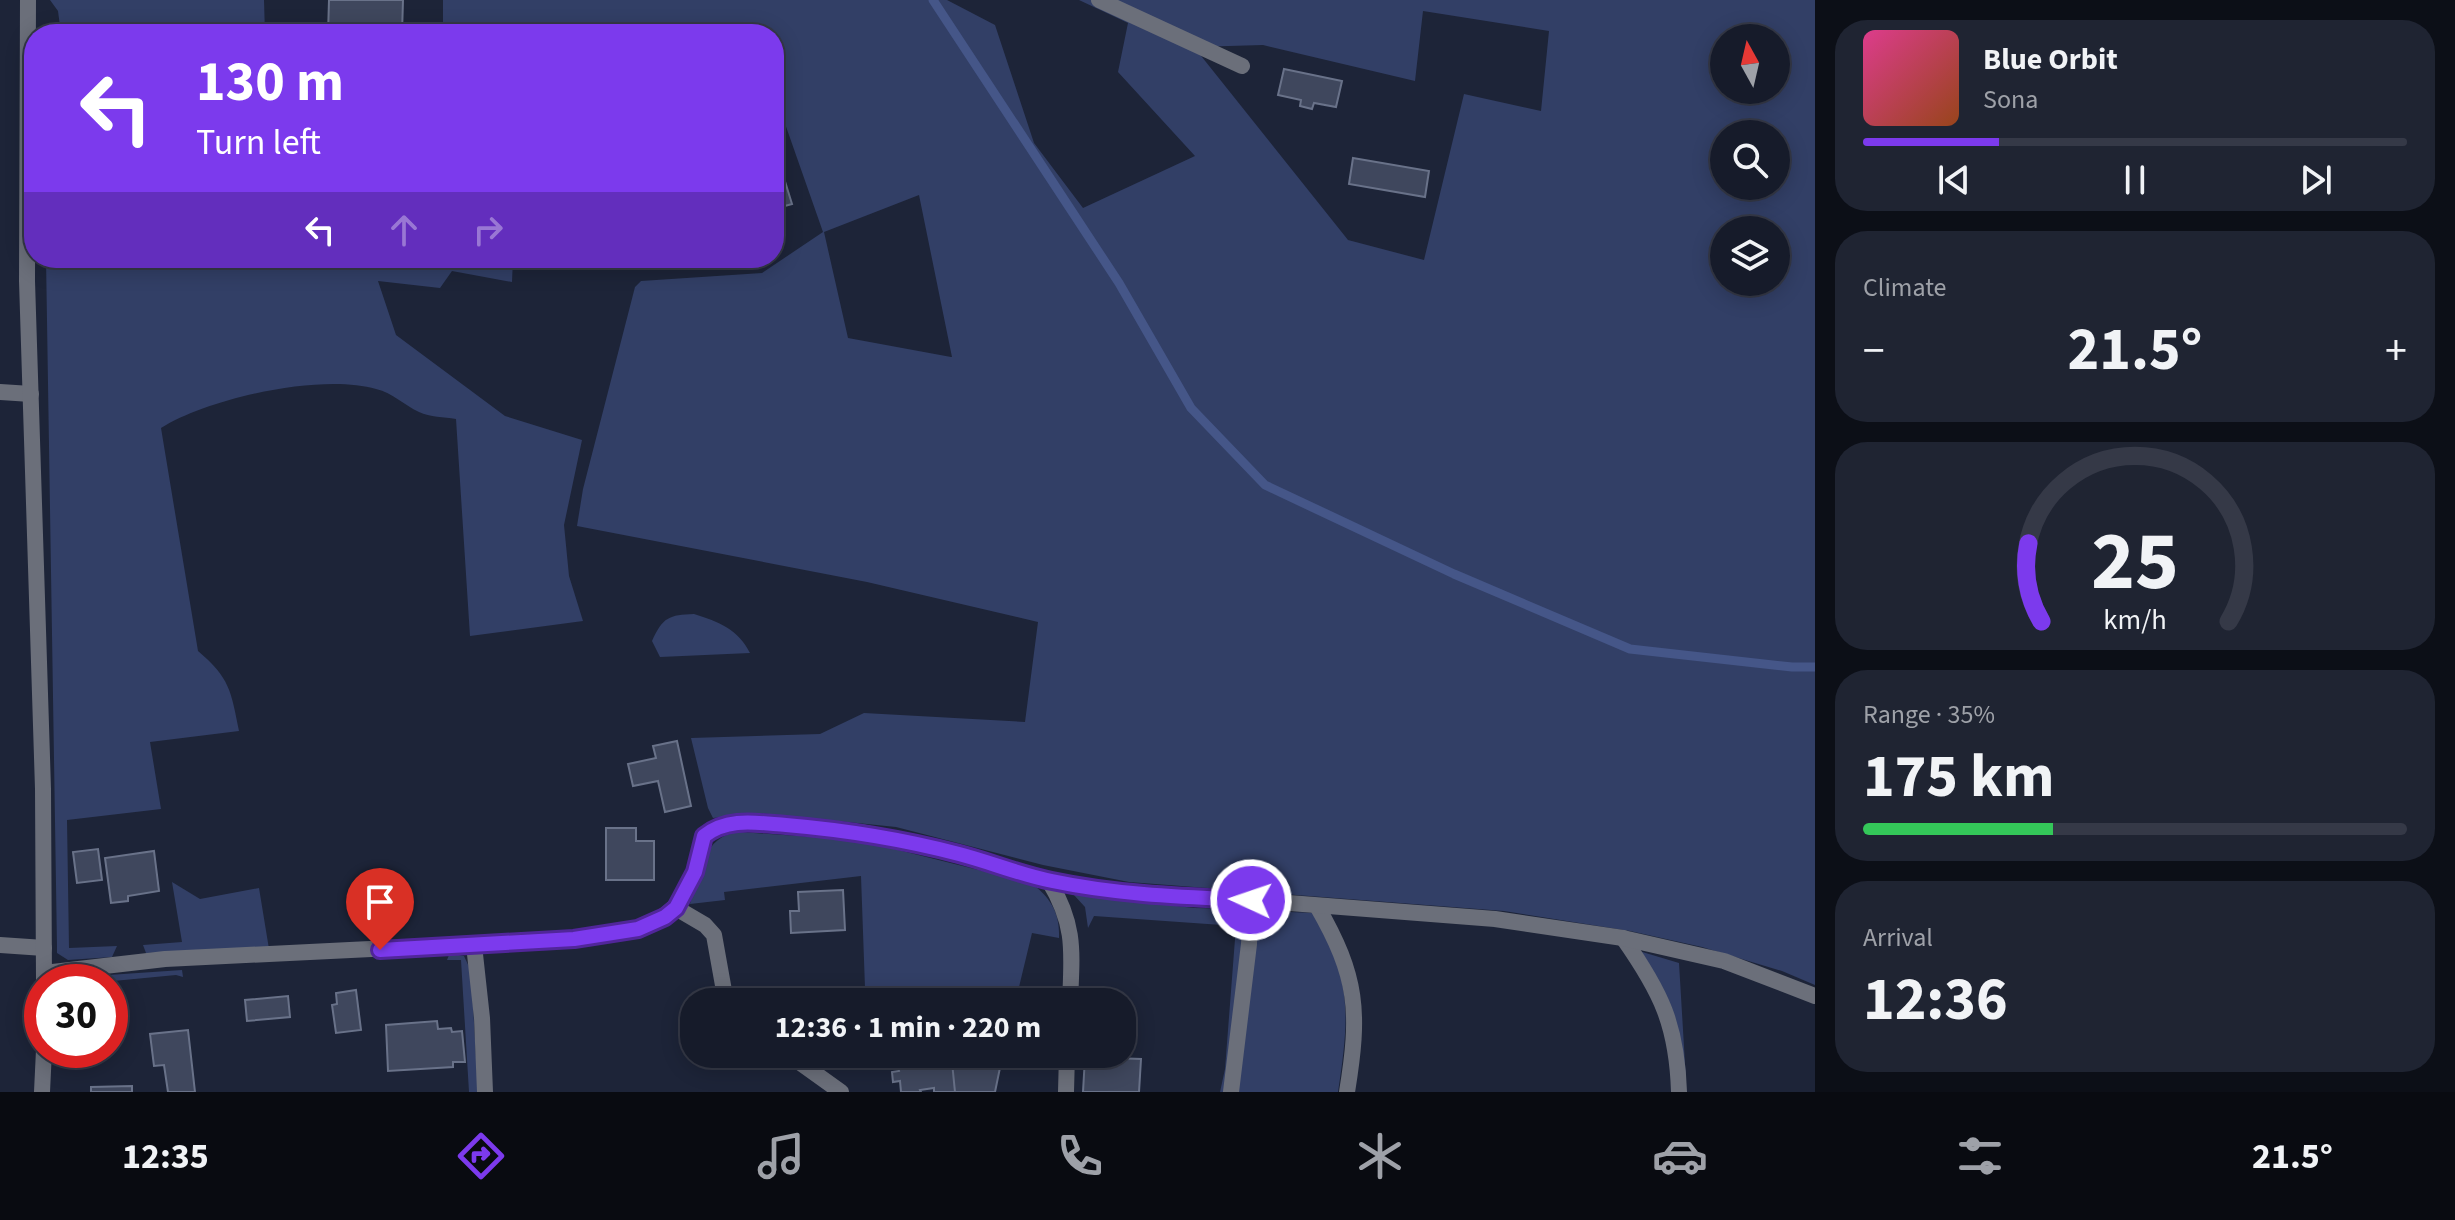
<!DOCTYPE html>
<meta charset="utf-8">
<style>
body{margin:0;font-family:"Source Sans 3",sans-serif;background:#1f2432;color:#f1f3f6;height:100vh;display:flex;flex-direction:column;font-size:30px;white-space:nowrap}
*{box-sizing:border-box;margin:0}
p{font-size:26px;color:#9ea1a8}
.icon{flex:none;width:44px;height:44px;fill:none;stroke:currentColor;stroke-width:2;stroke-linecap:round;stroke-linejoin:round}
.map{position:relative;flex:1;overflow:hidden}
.drawer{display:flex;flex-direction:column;gap:20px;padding:20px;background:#0c0f17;width:640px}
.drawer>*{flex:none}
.top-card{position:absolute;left:24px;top:24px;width:760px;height:244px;border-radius:32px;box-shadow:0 4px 20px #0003,0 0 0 2px #353947;background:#7c3aed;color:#fff;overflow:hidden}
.needle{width:52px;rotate:352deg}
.tools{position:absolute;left:1710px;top:24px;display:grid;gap:16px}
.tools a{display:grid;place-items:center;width:80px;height:80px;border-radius:50%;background:#161b2a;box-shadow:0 4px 20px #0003,0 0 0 2px #353947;font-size:40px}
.speed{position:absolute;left:24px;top:964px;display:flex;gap:16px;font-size:40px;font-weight:700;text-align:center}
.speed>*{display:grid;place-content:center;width:104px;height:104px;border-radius:50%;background:#161b2a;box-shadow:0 4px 20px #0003,0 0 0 2px #353947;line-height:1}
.speed .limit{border:12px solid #d22;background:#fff;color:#111}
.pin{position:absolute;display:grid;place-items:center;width:68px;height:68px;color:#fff;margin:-82px -34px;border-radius:50% 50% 50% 0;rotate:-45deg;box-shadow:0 0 8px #0007}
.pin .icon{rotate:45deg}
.me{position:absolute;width:88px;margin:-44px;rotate:273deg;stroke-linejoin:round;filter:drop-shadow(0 0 6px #0008)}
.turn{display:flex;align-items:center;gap:28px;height:168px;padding:0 40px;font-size:36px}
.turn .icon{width:104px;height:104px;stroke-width:2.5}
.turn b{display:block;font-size:56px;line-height:68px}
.lanes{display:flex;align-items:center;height:76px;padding:0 40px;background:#0003;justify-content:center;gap:40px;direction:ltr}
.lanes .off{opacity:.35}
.big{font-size:60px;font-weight:700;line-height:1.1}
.drawer .card{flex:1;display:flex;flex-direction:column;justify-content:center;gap:12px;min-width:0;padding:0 28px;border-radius:32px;background:#1f2432}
.drawer .dial{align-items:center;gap:0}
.dial svg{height:208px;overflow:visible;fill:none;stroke:#353947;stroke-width:7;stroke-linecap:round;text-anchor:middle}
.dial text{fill:#f1f3f6;stroke:none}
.song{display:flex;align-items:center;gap:24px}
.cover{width:96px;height:96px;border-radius:12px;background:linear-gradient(135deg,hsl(330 70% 55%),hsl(20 70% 35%))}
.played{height:8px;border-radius:4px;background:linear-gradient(90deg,#7c3aed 25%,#353947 25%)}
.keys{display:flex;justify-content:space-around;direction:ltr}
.heat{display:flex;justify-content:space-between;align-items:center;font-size:44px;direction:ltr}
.charge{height:12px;border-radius:6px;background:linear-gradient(90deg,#34c759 35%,#353947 0)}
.trip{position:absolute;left:680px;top:988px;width:456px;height:80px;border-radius:32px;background:#161b2a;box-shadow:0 4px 20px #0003,0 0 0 2px #353947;font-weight:700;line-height:80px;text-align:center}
.menu{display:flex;height:128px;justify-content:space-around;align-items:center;background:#090b11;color:#9ea1a8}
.menu .icon{width:56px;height:56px}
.menu .on{color:#7c3aed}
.menu b{font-size:36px;color:#f1f3f6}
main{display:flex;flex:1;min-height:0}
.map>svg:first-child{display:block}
</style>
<main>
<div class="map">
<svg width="1815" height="1092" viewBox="0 0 1815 1092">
<rect width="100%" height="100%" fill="#1d2438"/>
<path fill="#323f66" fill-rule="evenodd" d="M 50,0 L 264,0 L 265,34 L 61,34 L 58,11 Z
M 443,0 L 947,0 L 995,25 L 1034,143 L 1083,208 L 1195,156 L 1118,72 L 1128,23 L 1079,0 L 1815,0 L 1815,985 L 1782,971 L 1702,947 L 1630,931 L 1504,911 L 1129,882 L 1043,865 L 896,827 L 759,813 L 713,818 L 708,808 L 691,738 L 820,734 L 864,713 L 1025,722 L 1038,622 L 867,582 L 577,526 L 583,489 L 635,287 L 641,281 L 762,273 L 823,232 L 783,118 L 774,122 L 774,34 L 443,34 ZM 1423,11 L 1549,31 L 1541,111 L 1464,94 L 1424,260 L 1348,240 L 1194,47 L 1263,45 L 1415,81 ZM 1724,38 L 1776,38 L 1776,90 L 1724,90 ZM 1724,134 L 1776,134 L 1776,186 L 1724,186 ZM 919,195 L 952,357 L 951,357 L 848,338 L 824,232 ZM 1724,230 L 1776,230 L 1776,282 L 1724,282 Z
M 46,258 L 425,258 L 449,263 L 450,258 L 513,258 L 512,282 L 452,271 L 440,288 L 378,281 L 396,335 L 505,416 L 582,440 L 564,525 L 569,576 L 583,621 L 470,636 L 456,419 C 444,417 430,417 419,412 C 404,405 393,393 376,389 C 321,373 209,398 161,428 L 198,651 C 230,678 231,691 239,731 L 150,742 L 161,809 L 67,820 L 69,948 L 117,946 L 112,957 L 68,960 L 57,953 L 57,947 Z
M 694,614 C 719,622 738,629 750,653 L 660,657 L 652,641 C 663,617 669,615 694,614 Z
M 740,832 L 858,840 L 1031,883 C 1051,898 1060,913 1059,938 L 1032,933 L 1019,987 L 865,988 L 861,876 L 724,892 L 725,900 L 690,904 C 701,873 702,835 740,832 Z
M 172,882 L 200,899 L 259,888 L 269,949 L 146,953 L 143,945 L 182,942 Z
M 1073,894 L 1194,908 L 1238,909 L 1244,922 L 1225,1092 L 1220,1092 L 1225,1069 L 1236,926 L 1094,916 L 1088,928 L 1085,907 Z
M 1260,911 L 1314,913 C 1353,979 1349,1019 1338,1092 L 1235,1092 Z
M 1639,951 L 1679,963 L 1686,1080 C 1678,1024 1673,998 1639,951 Z
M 453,954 L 464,956 L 471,971 L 478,1092 L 469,1092 L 461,960 L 447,960 L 449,955 Z
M 182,970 L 183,977 L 176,975 L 103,982 L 68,982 L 79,977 Z"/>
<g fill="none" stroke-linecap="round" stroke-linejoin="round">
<path stroke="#455688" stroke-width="9" d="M 933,0 L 1119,283 L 1191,408 L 1265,485 L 1454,574 L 1630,649 L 1792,667 L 1815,667"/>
</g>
<path fill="#3f475d" stroke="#697289" stroke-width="2" d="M 329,0 L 403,0 L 402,33 L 358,31 L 358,34 L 328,34 Z
M 1284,69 L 1342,81 L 1336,107 L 1314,103 L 1312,109 L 1300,106 L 1301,100 L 1278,95 Z
M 1353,158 L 1429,171 L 1425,197 L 1349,184 Z
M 779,162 L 792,204 L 774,209 L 774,164 Z
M 724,258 L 751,258 L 752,263 L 725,267 Z
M 677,741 L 691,806 L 665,812 L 658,781 L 633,786 L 628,764 L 656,758 L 653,746 Z
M 606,828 L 636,828 L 636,841 L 654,841 L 654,880 L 606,880 Z
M 98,849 L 102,880 L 77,883 L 73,852 Z
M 154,851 L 159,891 L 128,896 L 128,901 L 111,903 L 105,858 Z
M 843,890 L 845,930 L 791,933 L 790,911 L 799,911 L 798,892 Z
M 356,990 L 361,1030 L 336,1033 L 332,1005 L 337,1004 L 336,993 Z
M 965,990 L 1010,999 L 1009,1002 L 963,1002 Z
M 288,996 L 290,1017 L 247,1021 L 245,1000 Z
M 437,1021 L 438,1029 L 451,1028 L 452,1032 L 462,1031 L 465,1062 L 453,1062 L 453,1067 L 388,1071 L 386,1025 Z
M 188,1030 L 195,1092 L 168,1092 L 164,1065 L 154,1066 L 150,1034 Z
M 1085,1057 L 1141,1059 L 1139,1092 L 1083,1092 Z
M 1002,1058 L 995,1092 L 955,1092 L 952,1062 Z
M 952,1062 L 955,1092 L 934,1092 L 934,1088 L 920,1090 L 921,1092 L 901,1092 L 900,1081 L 893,1082 L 892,1072 L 899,1071 L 898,1067 Z
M 132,1086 L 132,1092 L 91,1092 L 91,1087 Z"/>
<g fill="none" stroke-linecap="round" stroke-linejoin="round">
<path stroke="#6b6f7a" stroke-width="16" d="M 1099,0 L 1242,66
M 0,392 L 31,394
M 1049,881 C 1076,926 1072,952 1070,1002
M 1317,906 C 1358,977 1360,1012 1347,1092
M 676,908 L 705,925 L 714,935 L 726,1002
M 1623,938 C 1661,992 1677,1025 1679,1092
M 0,945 L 44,948
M 474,945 L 482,1018 L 485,1092
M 788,1054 L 841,1092
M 1066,1092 L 1067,1054
M 1231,1092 L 1249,944 L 1251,900"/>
<path stroke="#6b6f7a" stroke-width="16" d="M 44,973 L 165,959 L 574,939 C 619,933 670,931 690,883 C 697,868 697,851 704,836 L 719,826 L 729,823 L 813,827 L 866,833 L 921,844 L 1049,881 L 1077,886 L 1154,895 L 1251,900 L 1495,919 L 1623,938 L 1724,961 L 1815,996"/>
<path stroke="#6b6f7a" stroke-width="16" d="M 28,0 L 27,281 L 43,789 L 44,982
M 42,1092 L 44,1050"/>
</g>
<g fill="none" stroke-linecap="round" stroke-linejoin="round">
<defs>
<path id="route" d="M 380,950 L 574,939 L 638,929 L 665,917 L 676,908 L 695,872 L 704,836 C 728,817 757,823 786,825 C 845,830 902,839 959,854 C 990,862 1021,875 1052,881 C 1118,895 1185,897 1251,900"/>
</defs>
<use href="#route" stroke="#51269a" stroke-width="20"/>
<use href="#route" stroke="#7c3aed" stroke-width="14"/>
</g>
</svg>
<div class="tools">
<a><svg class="needle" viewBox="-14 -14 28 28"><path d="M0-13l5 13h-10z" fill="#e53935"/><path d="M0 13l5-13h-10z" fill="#9ea1a8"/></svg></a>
<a><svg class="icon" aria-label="search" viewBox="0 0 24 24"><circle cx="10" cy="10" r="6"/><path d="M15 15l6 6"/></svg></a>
<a><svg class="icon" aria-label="layers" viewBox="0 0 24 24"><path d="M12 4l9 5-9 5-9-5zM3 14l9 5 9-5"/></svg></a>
</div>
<div class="speed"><div class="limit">30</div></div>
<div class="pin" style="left:380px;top:950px;background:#d93025"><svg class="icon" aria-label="arrive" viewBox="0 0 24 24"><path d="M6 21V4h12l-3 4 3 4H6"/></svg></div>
<svg class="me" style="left:1251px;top:900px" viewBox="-20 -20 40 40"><circle r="17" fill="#7c3aed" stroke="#fff" stroke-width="3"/><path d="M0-11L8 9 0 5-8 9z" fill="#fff"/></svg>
<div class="trip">12:36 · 1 min · 220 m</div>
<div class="top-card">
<div class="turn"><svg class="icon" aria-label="left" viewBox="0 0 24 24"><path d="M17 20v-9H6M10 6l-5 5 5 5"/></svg><div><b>130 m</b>Turn left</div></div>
<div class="lanes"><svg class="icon" aria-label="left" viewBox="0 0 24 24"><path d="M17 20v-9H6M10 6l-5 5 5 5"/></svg><svg class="icon off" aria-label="ahead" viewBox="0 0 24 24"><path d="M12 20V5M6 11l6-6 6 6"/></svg><svg class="icon off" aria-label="right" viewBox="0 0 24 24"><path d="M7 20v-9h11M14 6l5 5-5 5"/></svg></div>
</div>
</div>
<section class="drawer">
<div class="card">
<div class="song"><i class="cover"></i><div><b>Blue Orbit</b><p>Sona</p></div></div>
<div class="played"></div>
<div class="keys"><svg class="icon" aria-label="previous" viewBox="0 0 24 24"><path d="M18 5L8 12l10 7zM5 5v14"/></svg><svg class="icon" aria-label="pause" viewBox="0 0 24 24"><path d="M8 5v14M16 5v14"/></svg><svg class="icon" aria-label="next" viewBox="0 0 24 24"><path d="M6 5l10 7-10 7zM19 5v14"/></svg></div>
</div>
<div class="card"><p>Climate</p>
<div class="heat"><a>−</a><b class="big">21.5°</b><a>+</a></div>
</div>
<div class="card dial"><svg viewBox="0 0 100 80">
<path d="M14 69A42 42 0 1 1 86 69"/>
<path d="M14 69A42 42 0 0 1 9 39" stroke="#7c3aed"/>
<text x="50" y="56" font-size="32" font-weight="700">25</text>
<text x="50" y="72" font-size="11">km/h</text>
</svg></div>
<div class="card"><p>Range · 35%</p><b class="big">175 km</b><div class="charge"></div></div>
<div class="card"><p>Arrival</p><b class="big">12:36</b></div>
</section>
</main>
<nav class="menu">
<b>12:35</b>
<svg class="icon on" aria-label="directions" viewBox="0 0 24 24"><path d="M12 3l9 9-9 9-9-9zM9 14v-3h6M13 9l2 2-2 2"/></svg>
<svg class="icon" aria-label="music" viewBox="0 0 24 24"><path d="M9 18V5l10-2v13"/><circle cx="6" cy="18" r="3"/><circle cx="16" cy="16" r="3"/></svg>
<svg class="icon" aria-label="phone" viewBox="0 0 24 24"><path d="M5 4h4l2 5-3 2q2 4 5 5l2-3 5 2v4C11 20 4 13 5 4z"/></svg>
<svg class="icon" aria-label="climate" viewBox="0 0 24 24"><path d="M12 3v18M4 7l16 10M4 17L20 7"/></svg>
<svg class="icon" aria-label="car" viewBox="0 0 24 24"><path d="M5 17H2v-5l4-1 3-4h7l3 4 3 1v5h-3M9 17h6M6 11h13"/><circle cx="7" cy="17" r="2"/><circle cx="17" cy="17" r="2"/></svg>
<svg class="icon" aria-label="filters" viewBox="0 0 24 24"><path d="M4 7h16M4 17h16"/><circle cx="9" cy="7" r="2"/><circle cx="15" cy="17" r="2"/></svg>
<b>21.5°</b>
</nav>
